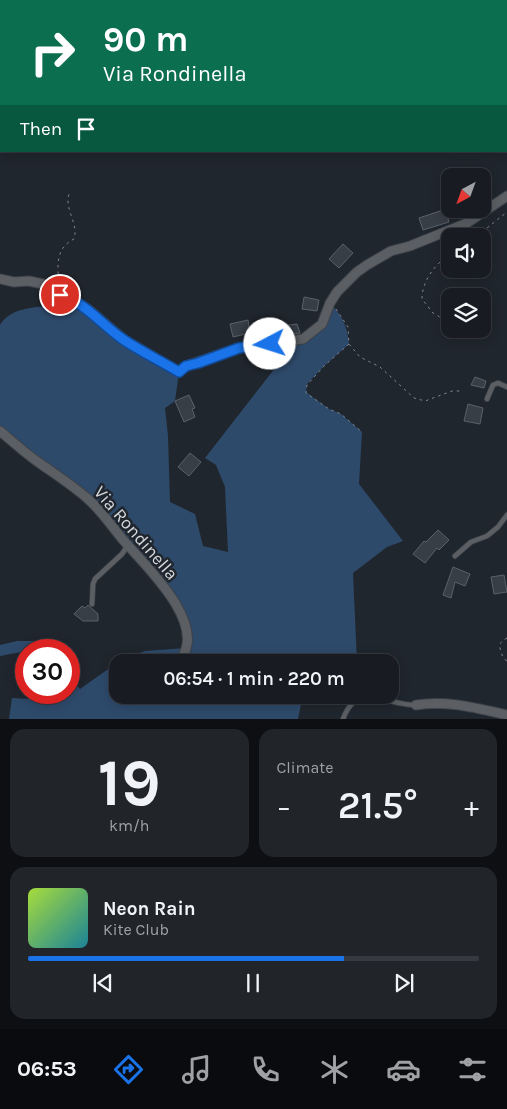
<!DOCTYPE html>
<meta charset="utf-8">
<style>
body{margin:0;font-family:Karla,sans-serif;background:#21252a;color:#f1f3f6;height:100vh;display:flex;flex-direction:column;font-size:19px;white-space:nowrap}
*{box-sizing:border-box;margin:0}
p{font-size:16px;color:#9fa1a5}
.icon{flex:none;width:28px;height:28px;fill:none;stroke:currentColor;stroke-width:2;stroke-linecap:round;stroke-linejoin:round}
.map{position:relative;height:719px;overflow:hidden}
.details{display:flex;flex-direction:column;gap:10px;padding:10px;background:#0d0f13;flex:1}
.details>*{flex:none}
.banner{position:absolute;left:0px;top:0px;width:508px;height:152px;box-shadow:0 2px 12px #0003,0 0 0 1px #363a40;background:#0b6e4f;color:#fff;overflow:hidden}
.needle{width:32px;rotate:221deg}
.controls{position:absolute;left:441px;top:168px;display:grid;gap:10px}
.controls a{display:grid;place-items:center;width:50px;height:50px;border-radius:10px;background:#181c22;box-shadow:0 2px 12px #0003,0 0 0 1px #363a40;font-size:25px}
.speed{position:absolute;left:15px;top:639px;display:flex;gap:10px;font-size:25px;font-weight:700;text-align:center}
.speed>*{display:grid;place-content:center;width:65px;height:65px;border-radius:50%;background:#181c22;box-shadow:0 2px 12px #0003,0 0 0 1px #363a40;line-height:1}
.speed .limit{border:8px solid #d22;background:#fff;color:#111}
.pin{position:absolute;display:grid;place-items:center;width:42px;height:42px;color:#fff;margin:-21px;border:2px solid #fff;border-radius:50%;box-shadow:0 1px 5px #0007}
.me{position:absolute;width:55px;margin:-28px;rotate:265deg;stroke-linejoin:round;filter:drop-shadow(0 0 4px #0008)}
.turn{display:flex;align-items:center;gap:18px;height:105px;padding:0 20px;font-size:22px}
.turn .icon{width:65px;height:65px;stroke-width:2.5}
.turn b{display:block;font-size:35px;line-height:42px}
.then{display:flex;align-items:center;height:48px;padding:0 20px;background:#0003;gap:10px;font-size:19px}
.big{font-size:38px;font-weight:600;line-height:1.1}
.details .tile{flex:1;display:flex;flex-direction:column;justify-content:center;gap:8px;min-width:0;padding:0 18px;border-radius:15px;background:#21252a}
.details .dial{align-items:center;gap:0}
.dial b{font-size:65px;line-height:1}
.song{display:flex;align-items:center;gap:15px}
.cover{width:60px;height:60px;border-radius:8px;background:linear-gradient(135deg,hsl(80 70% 55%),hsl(190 70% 35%))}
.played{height:5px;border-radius:2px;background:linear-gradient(90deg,#1a73e8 70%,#363a40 70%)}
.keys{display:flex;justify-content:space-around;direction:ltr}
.heat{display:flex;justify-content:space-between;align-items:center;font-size:28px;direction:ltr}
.details .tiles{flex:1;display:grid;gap:10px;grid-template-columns:1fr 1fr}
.tile:last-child{grid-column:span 2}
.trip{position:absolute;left:109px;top:654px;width:290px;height:50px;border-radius:15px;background:#181c22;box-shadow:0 2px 12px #0003,0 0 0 1px #363a40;font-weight:600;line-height:50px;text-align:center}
.menu{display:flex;height:80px;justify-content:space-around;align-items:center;background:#0a0b0e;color:#9fa1a5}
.menu .icon{width:35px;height:35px}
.menu .active{color:#1a73e8}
.menu b{font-size:22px;color:#f1f3f6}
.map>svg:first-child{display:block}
</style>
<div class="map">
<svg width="507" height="719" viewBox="0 0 507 719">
<rect width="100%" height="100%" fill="#20262e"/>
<path fill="#2e4a6b" d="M 51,293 L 103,322 L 179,372 L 175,401 L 165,408 L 168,436 L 170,502 L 195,514 L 203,546 L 228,552 L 225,487 L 216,465 L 205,458 L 286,354 L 293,341 L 313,332 L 330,303 C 343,317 347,325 349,344 L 324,366 L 307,384 L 306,392 L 329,409 L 341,414 L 362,432 L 359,484 L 403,541 L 387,547 L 353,573 L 357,662 L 118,662 L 118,695 L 303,695 L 298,719 L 9,719 L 12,698 L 49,700 L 53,693 L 69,692 L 69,677 L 80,689 L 121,660 L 145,651 L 186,648 L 184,621 L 102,512 L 0,431 L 0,325 C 11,307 34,308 53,305 Z
M 17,641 L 38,641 L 50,650 L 26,650 L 26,654 L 21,652 L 0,656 L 0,645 Z"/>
<path fill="#373e46" stroke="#5a616a" d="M 446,209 L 463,209 L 463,212 L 447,215 L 449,222 L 423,230 L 419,218 Z
M 343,244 L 353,253 L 339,268 L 329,259 Z
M 304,297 L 319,300 L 317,311 L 302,309 Z
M 248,320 L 250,333 L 233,337 L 230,324 Z
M 281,323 L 281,326 L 297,324 L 300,333 L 262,338 L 260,326 Z
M 280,349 L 285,354 L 272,369 L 266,363 L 264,352 L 269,357 L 273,353 L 275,355 Z
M 475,377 L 486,381 L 484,388 L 471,385 Z
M 189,395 L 195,408 L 192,409 L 195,417 L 184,422 L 175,401 Z
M 468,404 L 483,408 L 480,424 L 464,421 Z
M 190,453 L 201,462 L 189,476 L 178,467 Z
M 438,530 L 449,540 L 439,550 L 437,548 L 425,563 L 413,554 L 424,541 L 426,542 Z
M 453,567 L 470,574 L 465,586 L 455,582 L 451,598 L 443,595 Z
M 504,575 L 507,592 L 494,594 L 491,577 Z
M 88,605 L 98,614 L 98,621 L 83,621 L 74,614 L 82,606 L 85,608 Z"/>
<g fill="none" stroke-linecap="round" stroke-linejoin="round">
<defs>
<path id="lane" d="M 487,399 L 493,385 L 498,383 L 507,387
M 455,556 L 471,542 L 487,536 L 498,527 L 507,515
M 92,604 L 93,584 L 95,579 L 122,554 L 128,545
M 343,719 C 358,679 386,706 416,705"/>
<path id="street" d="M 0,279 L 14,282 L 29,281 L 43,284 L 51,293 L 69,298 L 89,310 L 123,339 L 179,372 L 186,366 L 239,348 L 303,339 L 322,324 L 330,303 L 337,292 L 357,272 L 367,265 L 391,251 L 410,246 L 467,223 L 507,196
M 0,431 C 12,441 25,453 38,462 C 55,474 72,485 87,498 C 102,511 112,527 124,541 C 145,565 206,622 182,657 C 180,660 176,660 173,662
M 239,695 L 359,698
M 416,705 C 447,700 476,708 507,715"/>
</defs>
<use href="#lane" stroke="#3d424a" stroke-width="6"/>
<use href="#street" stroke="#3d424a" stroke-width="11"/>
<path stroke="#81868d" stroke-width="1" stroke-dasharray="2.5 4" stroke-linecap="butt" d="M 477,236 L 507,212
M 450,254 C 435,264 422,281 422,299 L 433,313 L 450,323
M 59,287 C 58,267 54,249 74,239 C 79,223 64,210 69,194
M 336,309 L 348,327 L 349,344 L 360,357 L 380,367 L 414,398 L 425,401 L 452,391 L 461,391
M 465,329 L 470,331
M 349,344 L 324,366 L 307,385 L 306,393 L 329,409 L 341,414 L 362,432
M 507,638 C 496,644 500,647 503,658 L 507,661"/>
<use href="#lane" stroke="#5b5f63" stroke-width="4.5"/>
<use href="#street" stroke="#5b5f63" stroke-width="9"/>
</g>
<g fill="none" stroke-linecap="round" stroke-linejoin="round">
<defs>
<path id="route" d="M 60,295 C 86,303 102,325 124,340 C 142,352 161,361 179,372 L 186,366 L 198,363 L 239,348 L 270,344"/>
</defs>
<use href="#route" stroke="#114b97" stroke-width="12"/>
<use href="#route" stroke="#1a73e8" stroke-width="9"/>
</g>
<g text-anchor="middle" stroke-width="5" stroke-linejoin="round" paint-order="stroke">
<g font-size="18" fill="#d4d8dd" stroke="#20262e">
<text transform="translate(136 533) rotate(49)" y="6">Via Rondinella</text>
</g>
</g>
</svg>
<div class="controls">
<a><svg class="needle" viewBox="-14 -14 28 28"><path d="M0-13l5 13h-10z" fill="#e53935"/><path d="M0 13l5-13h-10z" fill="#9fa1a5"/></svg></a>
<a><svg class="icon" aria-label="sound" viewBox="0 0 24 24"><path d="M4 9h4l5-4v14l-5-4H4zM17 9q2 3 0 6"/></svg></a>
<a><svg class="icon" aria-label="layers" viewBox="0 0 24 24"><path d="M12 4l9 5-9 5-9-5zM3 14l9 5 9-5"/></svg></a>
</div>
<div class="speed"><div class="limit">30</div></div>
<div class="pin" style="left:60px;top:295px;background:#d93025"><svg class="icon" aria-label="arrive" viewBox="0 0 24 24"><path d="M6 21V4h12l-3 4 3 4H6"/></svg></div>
<svg class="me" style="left:270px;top:344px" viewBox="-20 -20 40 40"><circle r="19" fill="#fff"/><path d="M0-13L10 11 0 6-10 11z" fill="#1a73e8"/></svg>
<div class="trip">06:54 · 1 min · 220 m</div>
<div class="banner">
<div class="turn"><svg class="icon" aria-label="right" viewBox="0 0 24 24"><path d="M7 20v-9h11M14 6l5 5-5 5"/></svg><div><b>90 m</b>Via Rondinella</div></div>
<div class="then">Then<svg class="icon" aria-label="arrive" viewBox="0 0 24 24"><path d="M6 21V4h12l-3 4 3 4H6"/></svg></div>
</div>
</div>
<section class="details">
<div class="tiles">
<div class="tile dial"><b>19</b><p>km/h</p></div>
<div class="tile"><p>Climate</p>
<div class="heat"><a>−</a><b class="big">21.5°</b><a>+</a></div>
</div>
<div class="tile">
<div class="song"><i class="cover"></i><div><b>Neon Rain</b><p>Kite Club</p></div></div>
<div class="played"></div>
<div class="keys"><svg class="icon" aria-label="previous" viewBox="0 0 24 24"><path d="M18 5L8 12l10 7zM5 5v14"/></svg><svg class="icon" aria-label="pause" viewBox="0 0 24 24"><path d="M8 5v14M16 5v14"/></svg><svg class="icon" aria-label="next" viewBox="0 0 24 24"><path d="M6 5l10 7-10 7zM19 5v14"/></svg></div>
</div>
</div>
</section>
<nav class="menu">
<b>06:53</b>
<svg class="icon active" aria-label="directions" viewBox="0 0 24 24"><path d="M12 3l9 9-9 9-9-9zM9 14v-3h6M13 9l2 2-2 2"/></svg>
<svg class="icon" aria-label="music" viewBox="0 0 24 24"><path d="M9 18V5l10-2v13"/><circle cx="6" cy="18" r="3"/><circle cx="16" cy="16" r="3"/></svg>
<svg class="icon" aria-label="phone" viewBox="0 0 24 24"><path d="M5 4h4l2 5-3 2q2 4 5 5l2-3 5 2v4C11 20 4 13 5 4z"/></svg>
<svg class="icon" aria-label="climate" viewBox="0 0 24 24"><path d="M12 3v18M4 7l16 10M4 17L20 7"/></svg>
<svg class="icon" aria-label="car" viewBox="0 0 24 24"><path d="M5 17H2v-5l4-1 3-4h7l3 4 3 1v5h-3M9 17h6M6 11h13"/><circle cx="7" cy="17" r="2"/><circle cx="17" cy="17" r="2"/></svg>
<svg class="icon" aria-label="filters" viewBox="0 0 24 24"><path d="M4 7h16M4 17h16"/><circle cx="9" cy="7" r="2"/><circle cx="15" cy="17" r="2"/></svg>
</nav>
